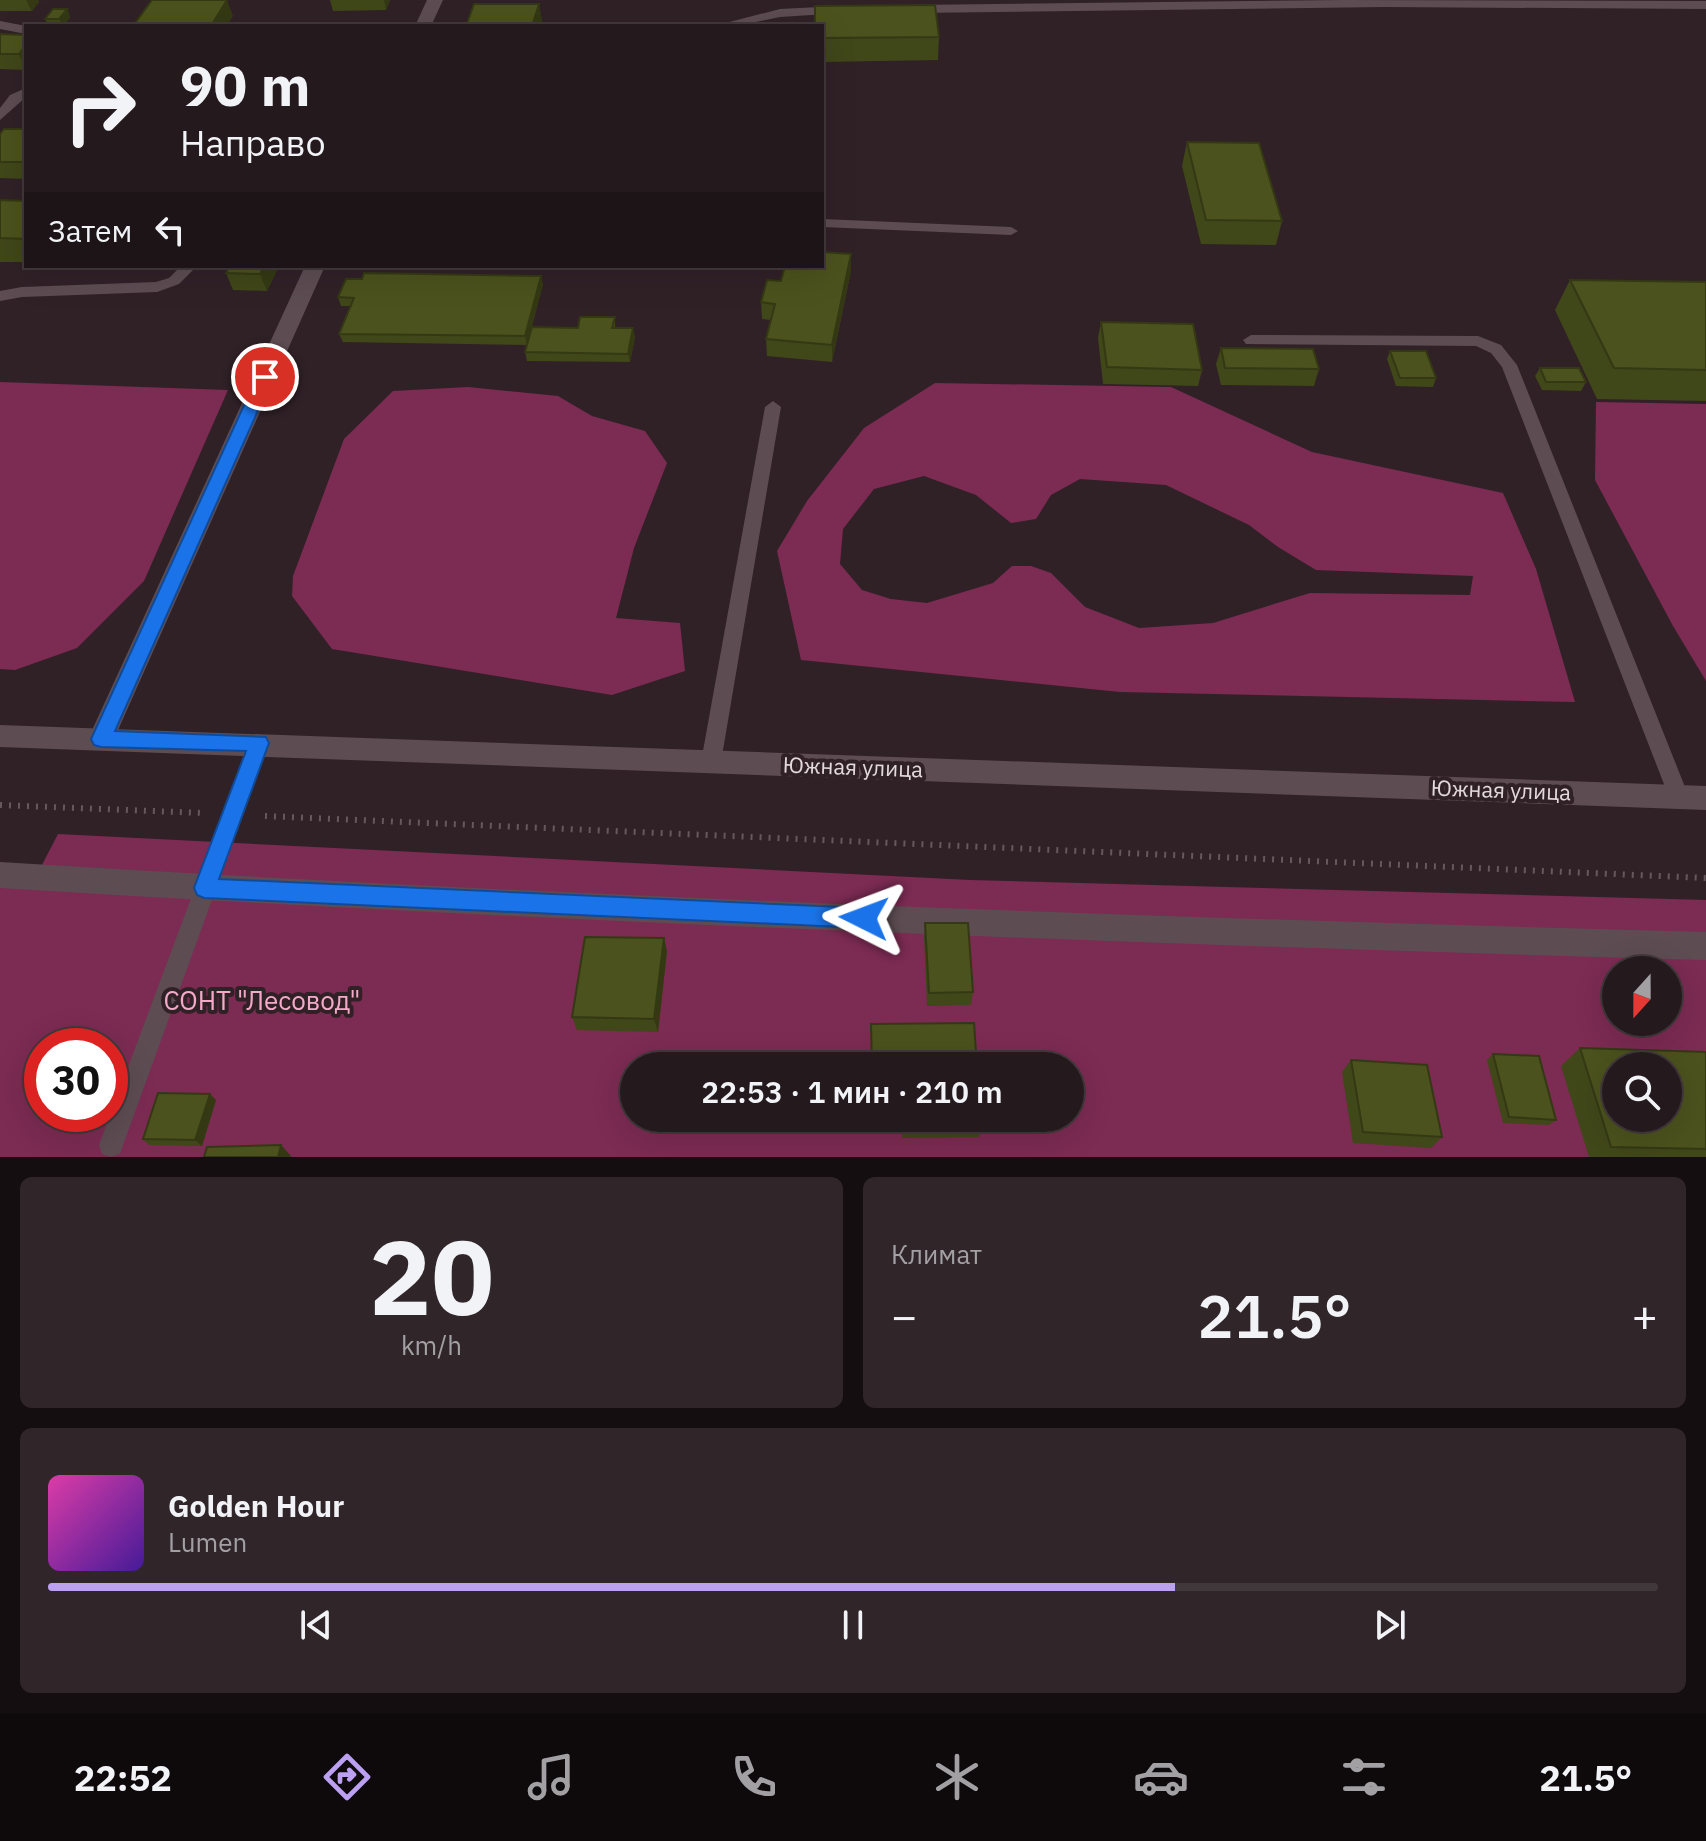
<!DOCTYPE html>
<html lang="ru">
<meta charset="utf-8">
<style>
body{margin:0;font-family:"IBM Plex Sans",sans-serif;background:#30262a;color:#f1f3f6;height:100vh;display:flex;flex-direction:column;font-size:30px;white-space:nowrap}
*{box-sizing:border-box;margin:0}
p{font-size:26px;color:#a3a0a4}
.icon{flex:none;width:44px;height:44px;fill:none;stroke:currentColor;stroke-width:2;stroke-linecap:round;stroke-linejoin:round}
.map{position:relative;height:1157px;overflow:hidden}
.panel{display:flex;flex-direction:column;gap:20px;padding:20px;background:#140e10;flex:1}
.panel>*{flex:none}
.guide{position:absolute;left:24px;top:24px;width:800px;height:244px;border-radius:0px;box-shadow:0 8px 32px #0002,0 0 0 2px #41383b;background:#24191d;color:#f1f3f6;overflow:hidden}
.needle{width:52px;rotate:201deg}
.buttons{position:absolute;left:1602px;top:956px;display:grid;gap:16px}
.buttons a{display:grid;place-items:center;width:80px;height:80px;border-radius:50%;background:#24191d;box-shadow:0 8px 32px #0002,0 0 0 2px #41383b;font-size:40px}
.speed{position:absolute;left:24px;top:1028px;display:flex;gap:16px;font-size:40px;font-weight:700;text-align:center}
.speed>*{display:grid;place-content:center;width:104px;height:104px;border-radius:50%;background:#24191d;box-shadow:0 8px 32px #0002,0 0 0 2px #41383b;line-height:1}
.speed .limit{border:12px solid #d22;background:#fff;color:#111}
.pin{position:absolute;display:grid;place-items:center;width:68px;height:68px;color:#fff;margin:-34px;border:4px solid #fff;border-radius:50%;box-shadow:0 2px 8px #0007}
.me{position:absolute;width:88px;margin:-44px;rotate:273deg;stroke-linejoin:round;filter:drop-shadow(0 0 6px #0008)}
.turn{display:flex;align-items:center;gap:28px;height:168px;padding:0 24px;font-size:36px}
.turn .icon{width:104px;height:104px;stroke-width:2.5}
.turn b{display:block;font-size:56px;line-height:68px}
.then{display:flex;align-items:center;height:76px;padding:0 24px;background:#0003;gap:16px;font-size:30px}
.big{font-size:60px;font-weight:600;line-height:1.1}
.panel .card{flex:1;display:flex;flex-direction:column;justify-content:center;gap:12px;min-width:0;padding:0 28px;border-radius:12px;background:#30262a}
.panel .dial{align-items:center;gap:0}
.dial b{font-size:104px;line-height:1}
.song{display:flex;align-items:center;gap:24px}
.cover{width:96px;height:96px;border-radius:12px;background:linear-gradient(135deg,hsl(320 70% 55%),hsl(260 70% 35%))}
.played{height:8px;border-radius:4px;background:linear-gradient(90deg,#bca0f2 70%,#41383b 70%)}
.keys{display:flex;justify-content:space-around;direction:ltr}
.heat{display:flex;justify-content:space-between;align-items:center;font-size:44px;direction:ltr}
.panel .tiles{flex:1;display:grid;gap:20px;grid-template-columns:1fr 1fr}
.card:last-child{grid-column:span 2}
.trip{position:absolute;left:620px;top:1052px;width:464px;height:80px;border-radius:40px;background:#24191d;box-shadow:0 8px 32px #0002,0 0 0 2px #41383b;font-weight:600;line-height:80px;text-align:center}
.dock{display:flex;height:128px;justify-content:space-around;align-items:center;background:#0e0a0c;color:#a3a0a4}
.dock .icon{width:56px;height:56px}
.dock .active{color:#bca0f2}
.dock b{font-size:36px;color:#f1f3f6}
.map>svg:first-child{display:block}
</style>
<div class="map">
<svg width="1706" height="1157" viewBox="0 0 1706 1157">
<rect width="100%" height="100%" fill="#302127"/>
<path fill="#7c2b52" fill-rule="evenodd" d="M 0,382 L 228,390 L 144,581 L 77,648 L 15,670 L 0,669 Z
M 935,383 L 1171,387 L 1312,452 L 1503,493 L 1536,569 L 1575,702 L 1120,692 L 801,660 L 777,551 L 807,501 L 864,428 ZM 924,476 L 976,495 L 1011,523 L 1036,519 L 1051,495 L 1080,479 L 1166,485 L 1249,525 L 1278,547 L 1316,570 L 1473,576 L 1470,595 L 1310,593 L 1213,623 L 1139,628 L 1085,607 L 1051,573 L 1031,566 L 1012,566 L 993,583 L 927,603 L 891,599 L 862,590 L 840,564 L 843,529 L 874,489 Z
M 468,387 L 558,396 L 592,416 L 645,431 L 667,463 L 634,548 L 616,618 L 680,623 L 685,671 L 612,695 L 332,649 L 292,596 L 293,576 L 344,439 L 393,391 Z
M 1596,402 L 1706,404 L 1706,681 L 1673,626 L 1595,480 Z
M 58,834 L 970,880 L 1706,900 L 1706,1157 L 0,1157 L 0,887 L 30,888 ZM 1616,970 L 1668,970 L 1668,1022 L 1616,1022 ZM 42,1046 L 110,1046 L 110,1114 L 42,1114 ZM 634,1066 L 1070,1066 L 1070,1118 L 634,1118 ZM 1616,1066 L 1668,1066 L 1668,1118 L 1616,1118 Z"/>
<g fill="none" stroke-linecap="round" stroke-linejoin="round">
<path stroke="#66595e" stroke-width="6" stroke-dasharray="2 7" stroke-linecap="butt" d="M 0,805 L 203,813
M 265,816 L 1706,878"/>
<path fill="#5d4d53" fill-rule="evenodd" d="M 1344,0 L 1706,1 L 1706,9 L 1385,7 L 913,13 L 907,9 L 913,5 Z
M 839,6 L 845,10 L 843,13 L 780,17 L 737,26 L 714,26 L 780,9 Z
M 0,21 L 26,26 L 26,34 L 0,29 Z
M 26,88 L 26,97 L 0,120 L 0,108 L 10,95 Z
M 822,219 L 1011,227 L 1018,231 L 1011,235 L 822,227 Z
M 181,266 L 197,266 L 179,284 L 157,292 L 22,297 L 0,301 L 0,291 L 22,287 L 156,282 L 169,278 Z
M 1251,335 L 1478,336 L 1501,345 L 1517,365 L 1689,797 L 1686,803 L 1679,806 L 1672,803 L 1669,797 L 1502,367 L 1491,353 L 1476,346 L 1246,344 L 1243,340 Z
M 773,401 L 781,407 L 721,762 L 718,768 L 711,771 L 704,768 L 701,762 L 765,407 Z
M 259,735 L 266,737 L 269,743 L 123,1145 L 120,1154 L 111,1157 L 102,1154 L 99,1145 L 249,743 L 252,737 Z"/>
<path fill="#5d4d53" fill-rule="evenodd" d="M 427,0 L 443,0 L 431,26 L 415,26 Z
M 305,266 L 325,266 L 114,739 L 110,747 L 101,750 L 92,747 L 88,739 Z
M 0,862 C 568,897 1137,917 1706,932 L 1706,960 C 1137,944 568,923 0,888 Z"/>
<path fill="#5d4d53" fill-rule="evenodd" d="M 0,725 L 1706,786 L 1706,810 L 0,747 Z"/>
</g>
<path fill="#404719" d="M 0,0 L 38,0 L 39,2 L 32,11 L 0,11 Z
M 330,0 L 390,0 L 386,10 L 333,11 Z
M 67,9 L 70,17 L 64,26 L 49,26 L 45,19 Z
M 822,26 L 939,37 L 938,60 L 822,62 Z
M 0,34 L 26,35 L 26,70 L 0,69 Z
M 26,129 L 26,179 L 0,178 L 0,134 Z
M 1187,142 L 1282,221 L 1276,245 L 1201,244 L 1182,166 Z
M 0,200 L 26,201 L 26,262 L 0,262 Z
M 851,254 L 851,271 L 832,362 L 767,356 L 766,339 L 771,320 L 762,319 L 761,302 L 781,281 Z
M 279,266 L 267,291 L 233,290 L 226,273 Z
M 1570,280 L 1706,282 L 1706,401 L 1597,399 L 1555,310 Z
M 543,284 L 527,345 L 343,342 L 339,334 L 351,306 L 341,306 L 338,297 Z
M 615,317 L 615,328 L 635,337 L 630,362 L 527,361 L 525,352 L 578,328 Z
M 1101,322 L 1202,370 L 1198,386 L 1103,384 L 1098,338 Z
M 1221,348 L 1319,369 L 1314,386 L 1221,385 L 1216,364 Z
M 1390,351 L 1436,378 L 1433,387 L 1396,386 L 1387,359 Z
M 1540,368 L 1586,382 L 1581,391 L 1542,390 L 1535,376 Z
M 925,923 L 973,992 L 971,1005 L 927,1006 L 924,937 Z
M 667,951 L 658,1032 L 577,1030 L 572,1017 Z
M 1580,1048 L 1706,1052 L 1706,1157 L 1589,1157 L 1561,1066 Z
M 1493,1054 L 1556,1120 L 1549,1125 L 1503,1123 L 1487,1060 Z
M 1351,1060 L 1442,1137 L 1431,1148 L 1353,1143 L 1342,1072 Z
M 216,1100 L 202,1146 L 149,1145 L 143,1139 Z
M 902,1118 L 981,1118 L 982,1126 L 979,1137 L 902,1138 Z"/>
<path fill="#343914" d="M 26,0 L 38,0 L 39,2 L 32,11 Z
M 227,0 L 233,16 L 227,26 L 211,26 Z
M 384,0 L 390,0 L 386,10 Z
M 539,4 L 543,26 L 532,26 Z
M 67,9 L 70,17 L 64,26 L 63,26 L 59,19 Z
M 26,45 L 26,68 L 19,54 Z
M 851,254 L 851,271 L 832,362 L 832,345 Z
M 264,266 L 279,266 L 267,291 L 260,274 Z
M 541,276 L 543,284 L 527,345 L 525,336 Z
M 633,328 L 635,337 L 630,362 L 628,354 Z
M 664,938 L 667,951 L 658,1032 L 654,1019 Z
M 210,1094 L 216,1100 L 202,1146 L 195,1140 Z
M 281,1145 L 291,1156 L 291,1157 L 278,1157 Z"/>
<path fill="#4b521d" stroke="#343914" stroke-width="2" fill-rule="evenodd" d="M 152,0 L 227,0 L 211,26 L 133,26 Z
M 474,4 L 539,4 L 532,26 L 466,26 Z
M 935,5 L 939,37 L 822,38 L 822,26 L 815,26 L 815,6 Z
M 53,9 L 67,9 L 59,19 L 45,19 Z
M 0,34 L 26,35 L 26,45 L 19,54 L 0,54 Z
M 4,129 L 26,129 L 26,162 L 0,162 L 0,134 Z
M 1187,142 L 1259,143 L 1282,221 L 1206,220 Z
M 0,200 L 26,201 L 26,239 L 0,238 Z
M 822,252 L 851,254 L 832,345 L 766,339 L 775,304 L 761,302 L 767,280 L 781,281 L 785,266 L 822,266 Z
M 230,266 L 264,266 L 260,274 L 226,273 Z
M 364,273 L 541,276 L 525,336 L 339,334 L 354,298 L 338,297 L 346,279 L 362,279 Z
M 1570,280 L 1706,282 L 1706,370 L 1614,368 Z
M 580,317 L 615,317 L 612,328 L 633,328 L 628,354 L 525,352 L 532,327 L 578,328 Z
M 1101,322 L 1193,324 L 1202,370 L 1107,367 Z
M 1221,348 L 1313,349 L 1319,369 L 1225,368 Z
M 1390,351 L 1426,351 L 1436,378 L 1400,378 Z
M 1540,368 L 1579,368 L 1586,382 L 1546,382 Z
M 925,923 L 968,923 L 973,992 L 929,993 Z
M 585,937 L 664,938 L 654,1019 L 572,1017 Z
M 974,1023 L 977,1066 L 872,1066 L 871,1024 Z
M 1580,1048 L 1706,1052 L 1706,1149 L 1611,1147 ZM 1616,1066 L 1668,1066 L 1668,1118 L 1616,1118 Z
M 1493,1054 L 1539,1056 L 1556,1120 L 1509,1117 Z
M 1351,1060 L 1427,1065 L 1442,1137 L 1363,1132 Z
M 158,1093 L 210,1094 L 195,1140 L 143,1139 Z
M 903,1118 L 981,1118 L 982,1126 L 903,1127 Z
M 281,1145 L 278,1157 L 204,1157 L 207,1147 Z"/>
<path fill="#1a73e8" stroke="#114b97" stroke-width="2" d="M 265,372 L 273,377 L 115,731 L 266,737 L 269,743 L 219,879 L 864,908 L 871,911 L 875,918 L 871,925 L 864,928 L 204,898 L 197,895 L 194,888 L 246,751 L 101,747 L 94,745 L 91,739 L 257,377 Z"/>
<g text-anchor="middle" stroke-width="8" stroke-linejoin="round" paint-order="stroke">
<g font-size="22" fill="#e3d9dd" stroke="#302127">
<text transform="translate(853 767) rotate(2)" y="8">Южная улица</text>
<text transform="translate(1501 790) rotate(2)" y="8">Южная улица</text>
</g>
<g font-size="26" fill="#f3a9c7" stroke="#302127">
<text x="262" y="1010">СОНТ "Лесовод"</text>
</g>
</g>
</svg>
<div class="buttons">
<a><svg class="needle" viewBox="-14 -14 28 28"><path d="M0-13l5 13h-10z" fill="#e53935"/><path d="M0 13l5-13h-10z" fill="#a3a0a4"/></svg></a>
<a><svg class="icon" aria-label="search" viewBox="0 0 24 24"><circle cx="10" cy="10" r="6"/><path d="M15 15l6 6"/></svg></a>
</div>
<div class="speed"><div class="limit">30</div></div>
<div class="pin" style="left:265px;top:377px;background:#d93025"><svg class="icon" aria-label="arrive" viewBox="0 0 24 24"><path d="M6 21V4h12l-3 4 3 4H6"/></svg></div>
<svg class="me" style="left:864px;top:918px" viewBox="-20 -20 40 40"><path d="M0-17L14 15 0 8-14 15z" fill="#1a73e8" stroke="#fff" stroke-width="4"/></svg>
<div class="trip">22:53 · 1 мин · 210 m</div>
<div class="guide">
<div class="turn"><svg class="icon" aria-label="right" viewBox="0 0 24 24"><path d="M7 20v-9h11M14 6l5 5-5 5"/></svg><div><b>90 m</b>Направо</div></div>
<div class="then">Затем<svg class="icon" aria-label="left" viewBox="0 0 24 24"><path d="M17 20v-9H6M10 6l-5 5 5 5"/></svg></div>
</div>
</div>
<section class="panel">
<div class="tiles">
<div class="card dial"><b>20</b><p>km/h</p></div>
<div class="card"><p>Климат</p>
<div class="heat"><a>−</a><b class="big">21.5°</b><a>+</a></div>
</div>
<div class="card">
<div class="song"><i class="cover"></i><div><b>Golden Hour</b><p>Lumen</p></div></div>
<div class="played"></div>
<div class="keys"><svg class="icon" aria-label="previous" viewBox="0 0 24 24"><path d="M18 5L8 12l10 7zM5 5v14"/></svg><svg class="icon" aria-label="pause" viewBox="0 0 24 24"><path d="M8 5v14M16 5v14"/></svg><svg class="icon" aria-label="next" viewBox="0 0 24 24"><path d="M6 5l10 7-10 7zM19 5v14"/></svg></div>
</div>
</div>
</section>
<nav class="dock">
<b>22:52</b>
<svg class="icon active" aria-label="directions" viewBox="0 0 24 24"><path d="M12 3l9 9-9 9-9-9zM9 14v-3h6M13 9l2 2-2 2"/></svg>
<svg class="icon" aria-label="music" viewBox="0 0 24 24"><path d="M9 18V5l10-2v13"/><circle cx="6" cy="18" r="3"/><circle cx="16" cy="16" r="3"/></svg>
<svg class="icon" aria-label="phone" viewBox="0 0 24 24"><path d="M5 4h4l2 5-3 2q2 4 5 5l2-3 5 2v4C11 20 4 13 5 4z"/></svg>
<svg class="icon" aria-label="climate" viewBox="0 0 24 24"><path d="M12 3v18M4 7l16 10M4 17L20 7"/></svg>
<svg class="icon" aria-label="car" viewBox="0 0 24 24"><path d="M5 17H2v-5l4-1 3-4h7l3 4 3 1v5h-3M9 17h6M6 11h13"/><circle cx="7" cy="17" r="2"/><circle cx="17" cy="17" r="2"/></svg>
<svg class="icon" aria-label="filters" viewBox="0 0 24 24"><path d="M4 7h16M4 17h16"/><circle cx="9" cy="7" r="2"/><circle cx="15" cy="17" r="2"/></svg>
<b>21.5°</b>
</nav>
